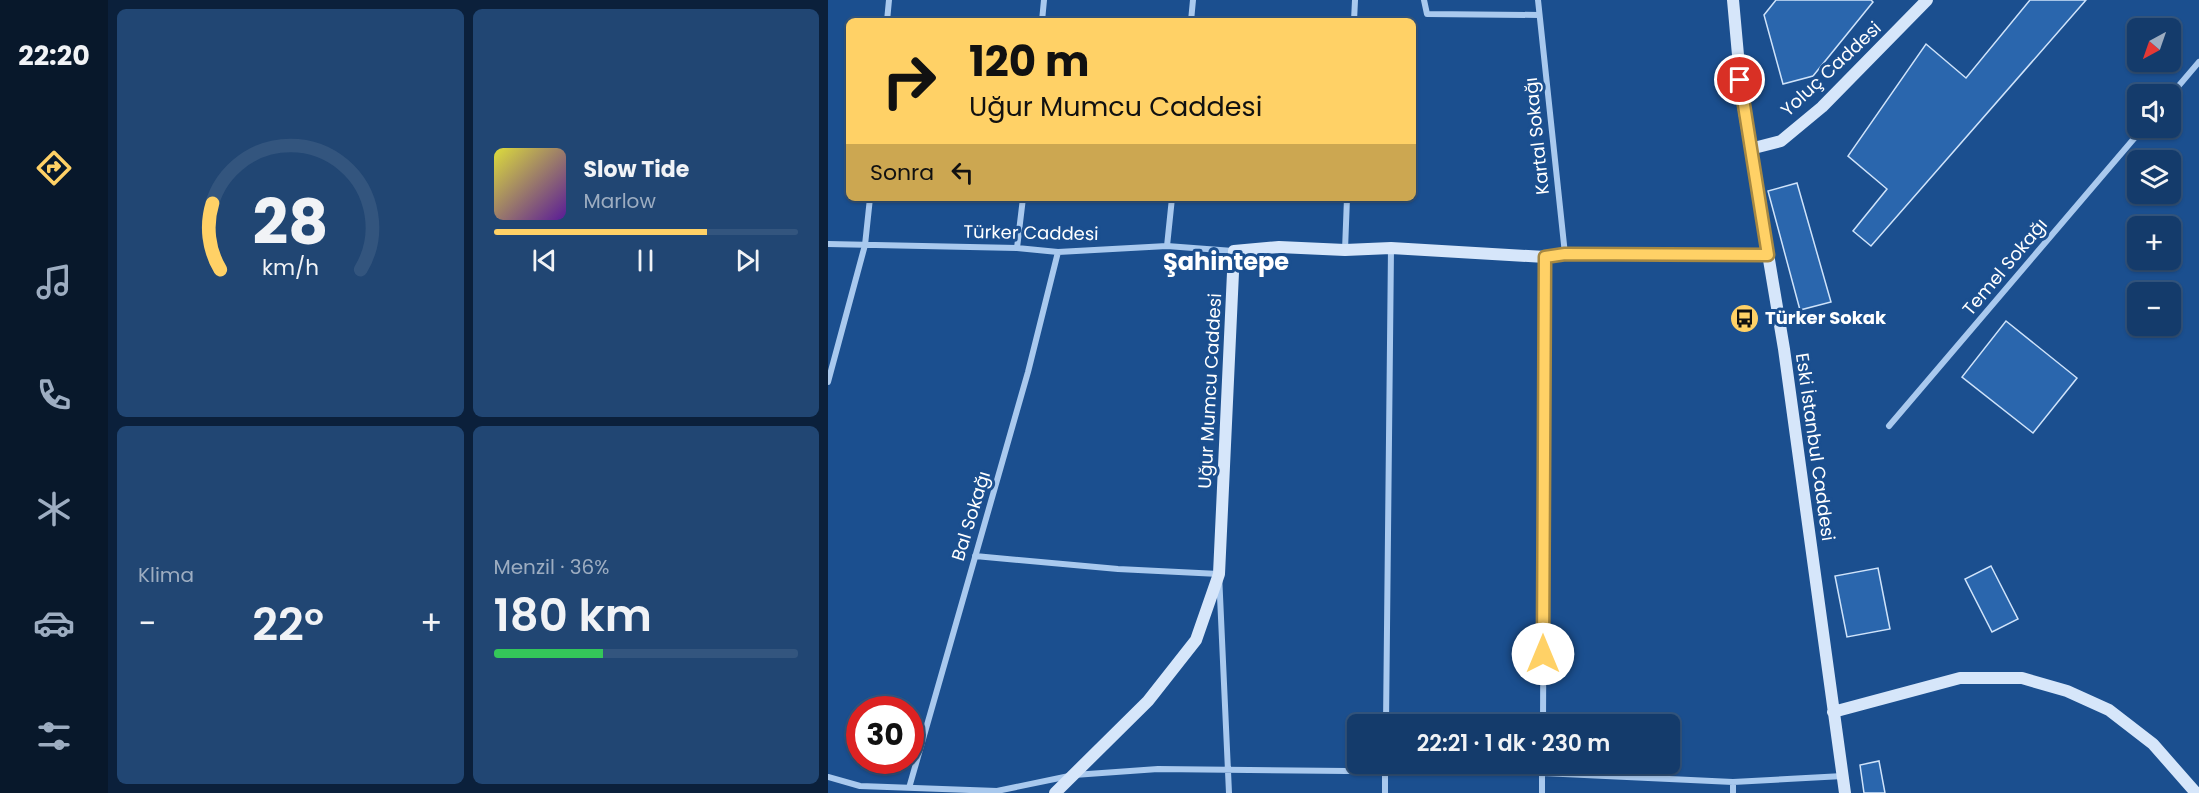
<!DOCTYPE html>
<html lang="tr">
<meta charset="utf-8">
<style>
body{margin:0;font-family:Poppins,sans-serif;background:#214673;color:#f1f3f6;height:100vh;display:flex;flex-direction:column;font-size:22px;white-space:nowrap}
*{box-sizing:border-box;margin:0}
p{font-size:20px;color:#9dadc1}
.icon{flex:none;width:33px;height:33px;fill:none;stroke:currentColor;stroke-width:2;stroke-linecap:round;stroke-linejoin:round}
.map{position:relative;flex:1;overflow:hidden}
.panel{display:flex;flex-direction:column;gap:9px;padding:9px;background:#0b203b;width:720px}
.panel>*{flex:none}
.banner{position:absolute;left:18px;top:18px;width:570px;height:183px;border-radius:9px;box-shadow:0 2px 4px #0004,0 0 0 2px #33557e;background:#ffd166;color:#111;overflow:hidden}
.needle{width:39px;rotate:220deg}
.fabs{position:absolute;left:1299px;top:18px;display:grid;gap:12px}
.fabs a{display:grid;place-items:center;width:54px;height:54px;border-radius:9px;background:#143b6b;box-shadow:0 2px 4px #0004,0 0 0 2px #33557e;font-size:30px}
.speed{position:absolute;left:18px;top:696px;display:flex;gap:12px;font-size:30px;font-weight:700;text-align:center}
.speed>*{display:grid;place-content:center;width:78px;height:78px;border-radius:50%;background:#143b6b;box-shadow:0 2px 4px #0004,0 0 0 2px #33557e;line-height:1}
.speed .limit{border:9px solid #d22;background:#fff;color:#111}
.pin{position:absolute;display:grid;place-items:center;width:51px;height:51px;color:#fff;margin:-26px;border:3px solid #fff;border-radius:50%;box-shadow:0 2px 6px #0007}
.me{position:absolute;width:66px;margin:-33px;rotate:0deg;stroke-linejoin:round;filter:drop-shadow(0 0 4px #0008)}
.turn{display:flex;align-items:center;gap:21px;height:126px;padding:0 24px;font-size:27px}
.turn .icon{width:78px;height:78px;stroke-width:2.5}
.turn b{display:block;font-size:42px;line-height:51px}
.then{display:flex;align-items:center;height:57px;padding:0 24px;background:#0003;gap:12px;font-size:22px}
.big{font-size:45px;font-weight:600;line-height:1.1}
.panel .card{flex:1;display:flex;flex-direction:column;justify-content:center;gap:9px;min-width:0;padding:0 21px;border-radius:9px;background:#214673}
.panel .dial{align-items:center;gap:0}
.dial svg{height:156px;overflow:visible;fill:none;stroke:#33557e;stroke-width:7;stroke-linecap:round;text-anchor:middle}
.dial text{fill:#f1f3f6;stroke:none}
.song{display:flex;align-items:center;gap:18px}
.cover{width:72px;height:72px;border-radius:9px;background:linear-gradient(135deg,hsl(60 70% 55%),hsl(270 70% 35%))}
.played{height:6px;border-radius:3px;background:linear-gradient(90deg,#ffd166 70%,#33557e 70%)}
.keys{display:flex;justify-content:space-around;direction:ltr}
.heat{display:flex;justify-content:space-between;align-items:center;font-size:33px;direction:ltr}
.charge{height:9px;border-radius:4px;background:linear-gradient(90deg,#34c759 36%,#33557e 0)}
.panel .tiles{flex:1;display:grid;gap:9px;grid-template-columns:repeat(2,1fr)}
.trip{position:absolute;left:519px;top:714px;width:333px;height:60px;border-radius:9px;background:#143b6b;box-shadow:0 2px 4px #0004,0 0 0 2px #33557e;font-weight:600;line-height:60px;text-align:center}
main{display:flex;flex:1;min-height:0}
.tab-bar{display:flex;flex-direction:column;width:108px;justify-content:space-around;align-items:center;background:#08182b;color:#9dadc1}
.tab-bar .icon{width:42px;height:42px}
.tab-bar .active{color:#ffd166}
.tab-bar b{font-size:27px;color:#f1f3f6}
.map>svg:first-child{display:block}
</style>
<main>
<nav class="tab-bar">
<b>22:20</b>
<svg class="icon active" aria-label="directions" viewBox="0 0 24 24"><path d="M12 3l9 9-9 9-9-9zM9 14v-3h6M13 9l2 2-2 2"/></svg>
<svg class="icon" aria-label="music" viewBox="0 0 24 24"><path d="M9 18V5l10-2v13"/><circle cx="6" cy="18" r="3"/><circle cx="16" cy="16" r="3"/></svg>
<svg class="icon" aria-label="phone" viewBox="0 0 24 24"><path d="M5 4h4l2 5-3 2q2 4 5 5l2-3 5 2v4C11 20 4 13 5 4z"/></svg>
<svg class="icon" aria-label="climate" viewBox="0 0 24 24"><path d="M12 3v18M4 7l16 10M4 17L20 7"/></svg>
<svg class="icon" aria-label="car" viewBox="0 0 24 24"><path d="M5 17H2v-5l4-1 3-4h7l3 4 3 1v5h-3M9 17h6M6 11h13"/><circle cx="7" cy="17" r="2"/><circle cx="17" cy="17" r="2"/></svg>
<svg class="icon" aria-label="filters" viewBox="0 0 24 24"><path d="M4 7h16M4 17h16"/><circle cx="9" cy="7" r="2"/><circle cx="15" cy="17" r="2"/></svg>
</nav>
<section class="panel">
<div class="tiles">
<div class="card dial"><svg viewBox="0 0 100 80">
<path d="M14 69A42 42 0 1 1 86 69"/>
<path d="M14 69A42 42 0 0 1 10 35" stroke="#ffd166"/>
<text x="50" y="56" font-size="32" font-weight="700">28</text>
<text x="50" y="72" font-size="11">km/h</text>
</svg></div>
<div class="card">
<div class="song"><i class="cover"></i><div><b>Slow Tide</b><p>Marlow</p></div></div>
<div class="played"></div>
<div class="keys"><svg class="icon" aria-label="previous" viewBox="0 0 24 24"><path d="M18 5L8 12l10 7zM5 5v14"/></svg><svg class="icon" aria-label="pause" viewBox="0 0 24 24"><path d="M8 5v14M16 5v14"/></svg><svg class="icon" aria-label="next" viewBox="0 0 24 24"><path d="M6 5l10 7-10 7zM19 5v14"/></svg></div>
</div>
<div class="card"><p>Klima</p>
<div class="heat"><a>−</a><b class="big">22°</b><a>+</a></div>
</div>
<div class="card"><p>Menzil · 36%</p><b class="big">180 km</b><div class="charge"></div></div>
</div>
</section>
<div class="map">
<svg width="1371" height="793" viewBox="0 0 1371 793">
<rect width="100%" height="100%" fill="#1b4f8f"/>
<path fill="#2a66ad" stroke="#cfe3fa" stroke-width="1.5" d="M 948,0 L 1043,0 L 1045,2 L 985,76 L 955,84 L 936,15 Z
M 1202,0 L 1258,0 L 1043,246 L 1025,231 L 1059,189 L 1020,156 L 1098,44 L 1138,78 Z
M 969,183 L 1003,302 L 972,310 L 940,191 Z
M 1178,321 L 1249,378 L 1205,433 L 1134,377 Z
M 1163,566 L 1190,619 L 1164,632 L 1137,579 Z
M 1050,568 L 1062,629 L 1019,637 L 1007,576 Z
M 1051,761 L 1057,793 L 1036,793 L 1032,765 Z"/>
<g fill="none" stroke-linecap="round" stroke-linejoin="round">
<path stroke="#a9c9ee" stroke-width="6" d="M 596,0 L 599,14 L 711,15
M 710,0 L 737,254
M 59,21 L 61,0
M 214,21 L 216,0
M 363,21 L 365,0
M 526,21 L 527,0
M 1342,96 L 1371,62
M 0,244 L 189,248 L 230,252 L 339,246 L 405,251
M 339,246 L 344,198
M 189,248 L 195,198
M 517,250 L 519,198
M 0,382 L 37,245 L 42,198
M 1061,426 L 1315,128
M 147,556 L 290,569 L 391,574 L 401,793
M 558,724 L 563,248
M 715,724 L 717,257
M 557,764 L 557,793
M 0,777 L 32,786 L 169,791 L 246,775 L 330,769 L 714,773 L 905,782 L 1015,776
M 81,788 L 200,372 L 230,252
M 714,793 L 714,764
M 905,793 L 905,782"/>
<path stroke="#d6e6fa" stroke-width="12" d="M 905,0 L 914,99 L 956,349 L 1017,793
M 922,149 L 953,141 L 994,107 L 1099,0
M 1005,712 L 1132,678 L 1194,678 L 1239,691 L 1281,710 L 1325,744 L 1368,793
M 227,793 L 320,701 L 368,640 L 391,574 L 406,251 L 451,247 L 517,250 L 563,248 L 717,257 L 737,254 L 940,255"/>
</g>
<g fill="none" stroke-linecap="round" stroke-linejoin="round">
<defs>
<path id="route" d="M 715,654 L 717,257 L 737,254 L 940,255 L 912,80"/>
</defs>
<use href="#route" stroke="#a68842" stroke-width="15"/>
<use href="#route" stroke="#ffd166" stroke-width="10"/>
</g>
<defs>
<symbol id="bus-disc" viewBox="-11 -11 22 22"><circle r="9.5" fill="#ffd166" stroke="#1b4f8f"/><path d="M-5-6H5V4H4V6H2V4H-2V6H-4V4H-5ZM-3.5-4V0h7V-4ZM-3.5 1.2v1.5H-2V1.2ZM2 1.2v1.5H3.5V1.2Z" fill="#111"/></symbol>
</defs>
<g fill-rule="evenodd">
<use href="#bus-disc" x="900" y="302" width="33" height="33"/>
</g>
<g text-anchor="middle" stroke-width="6" stroke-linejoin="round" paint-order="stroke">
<g font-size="18" fill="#fff" stroke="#1b4f8f">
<text transform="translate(1003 69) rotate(-43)" y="6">Yoluç Caddesi</text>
<text transform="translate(709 136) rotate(-96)" y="6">Kartal Sokağı</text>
<text transform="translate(203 233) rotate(1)" y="6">Türker Caddesi</text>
<text transform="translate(1177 267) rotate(-50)" y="6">Temel Sokağı</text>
<text transform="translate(382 391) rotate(-87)" y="6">Uğur Mumcu Caddesi</text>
<text transform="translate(987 447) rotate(82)" y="6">Eski İstanbul Caddesi</text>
<text transform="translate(143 516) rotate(-73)" y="6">Bal Sokağı</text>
</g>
<g font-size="18" font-weight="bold" fill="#fff" stroke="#1b4f8f" text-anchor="start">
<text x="937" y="324">Türker Sokak</text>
</g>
<g font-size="24" font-weight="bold" fill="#fff" stroke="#1b4f8f">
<text x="398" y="270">Şahintepe</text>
</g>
</g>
</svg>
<div class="fabs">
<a><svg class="needle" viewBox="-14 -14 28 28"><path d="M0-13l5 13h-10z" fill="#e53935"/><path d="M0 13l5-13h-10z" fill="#9dadc1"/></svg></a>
<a><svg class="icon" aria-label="sound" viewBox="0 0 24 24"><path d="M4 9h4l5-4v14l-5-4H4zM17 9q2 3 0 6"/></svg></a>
<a><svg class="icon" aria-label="layers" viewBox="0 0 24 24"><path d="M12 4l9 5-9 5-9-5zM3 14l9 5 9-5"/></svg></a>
<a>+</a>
<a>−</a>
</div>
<div class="speed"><div class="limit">30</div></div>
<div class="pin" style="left:912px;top:80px;background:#d93025"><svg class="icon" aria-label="arrive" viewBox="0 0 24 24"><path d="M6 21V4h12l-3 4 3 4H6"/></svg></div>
<svg class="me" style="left:715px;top:654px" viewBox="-20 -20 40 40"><circle r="19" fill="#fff"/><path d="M0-13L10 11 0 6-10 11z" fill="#ffd166"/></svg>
<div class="trip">22:21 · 1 dk · 230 m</div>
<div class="banner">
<div class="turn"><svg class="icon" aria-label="right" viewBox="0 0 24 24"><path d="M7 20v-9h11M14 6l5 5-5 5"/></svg><div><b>120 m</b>Uğur Mumcu Caddesi</div></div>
<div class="then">Sonra<svg class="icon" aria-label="left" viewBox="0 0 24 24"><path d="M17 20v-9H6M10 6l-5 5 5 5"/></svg></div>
</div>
</div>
</main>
